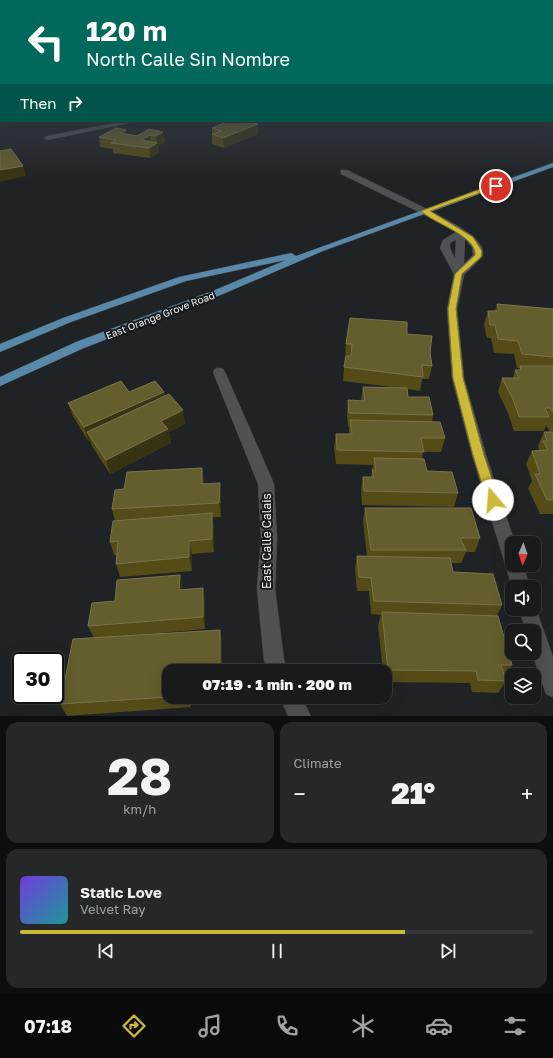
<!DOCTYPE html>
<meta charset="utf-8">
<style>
body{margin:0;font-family:"Golos Text",sans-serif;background:#252729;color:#f1f3f6;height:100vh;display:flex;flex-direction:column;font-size:15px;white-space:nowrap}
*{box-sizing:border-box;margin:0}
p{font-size:13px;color:#9fa1a3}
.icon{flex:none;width:22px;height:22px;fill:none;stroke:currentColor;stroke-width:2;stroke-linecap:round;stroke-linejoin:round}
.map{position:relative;height:716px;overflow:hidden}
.panel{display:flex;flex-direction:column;gap:6px;padding:6px;background:#0d0e0f;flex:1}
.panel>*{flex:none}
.hud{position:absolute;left:0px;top:0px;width:553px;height:122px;box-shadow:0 4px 16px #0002,0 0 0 1px #36383b;background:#00695c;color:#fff;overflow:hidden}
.needle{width:26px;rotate:182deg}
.tools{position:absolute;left:505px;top:536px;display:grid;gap:8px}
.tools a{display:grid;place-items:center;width:36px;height:36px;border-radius:8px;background:#181a1c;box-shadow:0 4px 16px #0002,0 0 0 1px #36383b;font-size:20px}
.speed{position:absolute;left:12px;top:652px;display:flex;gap:8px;font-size:20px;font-weight:700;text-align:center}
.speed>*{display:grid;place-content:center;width:52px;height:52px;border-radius:50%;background:#181a1c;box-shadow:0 4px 16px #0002,0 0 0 1px #36383b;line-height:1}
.speed .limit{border:2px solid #111;border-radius:6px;background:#fff;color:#111}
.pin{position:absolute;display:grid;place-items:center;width:34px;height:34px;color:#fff;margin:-17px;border:2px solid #fff;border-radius:50%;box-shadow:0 1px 4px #0007}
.me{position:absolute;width:44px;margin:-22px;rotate:342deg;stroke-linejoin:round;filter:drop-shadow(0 0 3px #0008)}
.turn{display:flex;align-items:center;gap:14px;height:84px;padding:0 20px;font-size:18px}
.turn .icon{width:52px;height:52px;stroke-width:2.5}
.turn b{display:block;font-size:28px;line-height:34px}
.then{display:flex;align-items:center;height:38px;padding:0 20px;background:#0003;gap:8px;font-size:15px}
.big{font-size:30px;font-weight:800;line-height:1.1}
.panel .tile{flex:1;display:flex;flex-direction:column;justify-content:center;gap:6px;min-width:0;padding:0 14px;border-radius:12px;background:#252729}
.panel .dial{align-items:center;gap:0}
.dial b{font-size:52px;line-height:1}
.song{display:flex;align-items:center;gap:12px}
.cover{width:48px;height:48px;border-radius:6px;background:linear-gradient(135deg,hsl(260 70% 55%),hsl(180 70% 35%))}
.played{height:4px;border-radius:2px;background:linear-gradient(90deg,#cdb938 75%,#36383b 75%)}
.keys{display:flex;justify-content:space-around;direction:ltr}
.heat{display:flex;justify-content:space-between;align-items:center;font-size:22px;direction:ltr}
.panel .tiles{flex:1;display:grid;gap:6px;grid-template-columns:1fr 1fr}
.tile:last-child{grid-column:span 2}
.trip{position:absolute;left:162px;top:664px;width:230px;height:40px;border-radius:12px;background:#181a1c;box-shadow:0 4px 16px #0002,0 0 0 1px #36383b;font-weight:800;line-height:40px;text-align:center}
.dock{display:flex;height:64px;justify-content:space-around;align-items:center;background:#0a0a0b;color:#9fa1a3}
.dock .icon{width:28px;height:28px}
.dock .selected{color:#cdb938}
.dock b{font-size:18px;color:#f1f3f6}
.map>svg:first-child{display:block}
</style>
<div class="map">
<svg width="553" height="716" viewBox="0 0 553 716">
<rect width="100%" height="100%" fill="#202325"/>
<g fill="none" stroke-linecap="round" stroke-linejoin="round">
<defs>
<path id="minor" d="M 0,79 L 1,79 L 1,83 L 0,83 Z
M 0,89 L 1,89 L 1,93 L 0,93 Z
M 552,116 L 553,116 L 553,120 L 552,120 Z
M 126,121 L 139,121 L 47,140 L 44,138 L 47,136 Z
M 341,170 L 347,170 L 427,209 L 458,226 L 473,236 L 482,247 L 483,256 L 464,275 L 457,309 L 464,378 L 486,455 L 515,543 L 512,543 L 512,565 L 523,565 L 530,587 L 512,587 L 472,455 L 452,378 L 447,309 L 454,274 L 440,248 L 443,240 L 456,232 L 421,213 L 341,174 ZM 465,239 L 472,247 L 473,255 L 464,264 ZM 456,240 L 455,259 L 450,248 L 450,243 Z
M 219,368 L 223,369 L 225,372 L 274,484 L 277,538 L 275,589 L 284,660 L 288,671 L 268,671 L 264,660 L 257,589 L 261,538 L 258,484 L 213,372 L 215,369 Z
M 534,603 L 553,657 L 553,697 L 546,694 L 532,653 L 534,653 L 534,631 L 526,631 L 519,609 L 534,609 Z
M 280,697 L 301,697 L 311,716 L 288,716 Z"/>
<path id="major" d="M 553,163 L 553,167 L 323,251 L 223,294 L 84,348 L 0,386 L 0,377 L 76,342 L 215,290 L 286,260 L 186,281 L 71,322 L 0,352 L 0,344 L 63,318 L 179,277 L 291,253 L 296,256 Z"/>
</defs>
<use href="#minor" stroke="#3c3f41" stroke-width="1"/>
<use href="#major" stroke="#3c3f41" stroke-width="1"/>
<use href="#minor" fill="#4f5254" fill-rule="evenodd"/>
<use href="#major" fill="#5989a9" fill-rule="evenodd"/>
</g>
<path fill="#544b16" d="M 212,128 L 258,134 L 224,148 L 212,144 Z
M 163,132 L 165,142 L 158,146 L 159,153 L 150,158 L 113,153 L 113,149 L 100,147 L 99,137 L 127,134 L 137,136 Z
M 497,304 L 553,309 L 553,514 L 540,514 L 528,488 L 532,481 L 526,464 L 532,451 L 539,450 L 538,446 L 544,432 L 550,432 L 546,425 L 544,431 L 514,431 L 508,413 L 498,392 L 502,378 L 513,378 L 515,370 L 519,370 L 520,368 L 517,368 L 514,354 L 494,353 L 491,338 L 487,338 L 484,324 L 488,311 L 495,311 Z
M 407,334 L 430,352 L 432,366 L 429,379 L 422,379 L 420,391 L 407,389 L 408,397 L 433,415 L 432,422 L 445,438 L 441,452 L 423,452 L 422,459 L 427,471 L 458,493 L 454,507 L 362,505 L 361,490 L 363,477 L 371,477 L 373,465 L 336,464 L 334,448 L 336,434 L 349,434 L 349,427 L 348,427 L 347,414 L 348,400 L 361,401 L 363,387 L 401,388 L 343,381 L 346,344 Z
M 129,392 L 164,392 L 165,396 L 185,424 L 169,432 L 171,443 L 110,474 L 92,446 L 90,440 L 88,441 L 73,416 L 68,403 Z
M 202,468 L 204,484 L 221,497 L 221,517 L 212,517 L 214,527 L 214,552 L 192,554 L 192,571 L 120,577 L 116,564 L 117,555 L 114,555 L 110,542 L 115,521 L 112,509 L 124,489 Z
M 365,508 L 480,538 L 475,552 L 466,552 L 461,563 L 451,563 L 453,572 L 502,605 L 497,616 L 512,665 L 505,677 L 506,681 L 498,693 L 472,692 L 470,683 L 385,682 L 385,671 L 383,671 L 378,625 L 381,615 L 371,614 L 369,591 L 357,591 L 355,569 L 357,556 L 367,556 L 363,522 Z
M 180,575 L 182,589 L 205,601 L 205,629 L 127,636 L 220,630 L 222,643 L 222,671 L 169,671 L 169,697 L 191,697 L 191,707 L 67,716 L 60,704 L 94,638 L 88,626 L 115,601 Z"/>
<path fill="#383412" d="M 258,124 L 258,134 L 224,148 L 223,138 Z
M 126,130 L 128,139 L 120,133 Z
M 163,132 L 165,142 L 158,146 L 159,153 L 150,158 L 149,148 L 157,143 L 156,136 Z
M 150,135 L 152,145 L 141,140 Z
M 23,166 L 26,176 L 0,182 L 0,170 Z
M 164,392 L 167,405 L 87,432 L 90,440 L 88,441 L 84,427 Z
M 183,410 L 185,424 L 169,432 L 171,443 L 110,474 L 106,460 L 161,421 Z
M 202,468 L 204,482 L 204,498 L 202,484 Z
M 220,483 L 221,497 L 221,517 L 219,503 Z
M 212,513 L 214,527 L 214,552 L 212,539 Z
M 189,541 L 192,554 L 192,571 L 189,557 Z
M 180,575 L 182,588 L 182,603 L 179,590 Z
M 203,588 L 205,601 L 205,629 L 203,617 Z
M 220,630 L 222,643 L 222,671 L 221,671 L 220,663 Z
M 188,697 L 191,697 L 191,707 Z"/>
<path fill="#645d2d" stroke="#7a744c" d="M 229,121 L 246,121 L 258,124 L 223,138 L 212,134 L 221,131 L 212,128 Z
M 116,128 L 126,130 L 120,133 L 137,136 L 149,129 L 163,132 L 156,136 L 150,135 L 141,140 L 157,143 L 149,148 L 111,143 L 116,140 L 99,137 Z
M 11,149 L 23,166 L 0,170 L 0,151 Z
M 497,304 L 553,309 L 553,357 L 522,354 L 518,341 L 498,339 L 495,325 L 490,325 L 488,311 L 499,311 Z
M 350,318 L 407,322 L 407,334 L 432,336 L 430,352 L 432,366 L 422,365 L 423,377 L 344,367 L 346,356 L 351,356 L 352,344 L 346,344 Z
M 520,366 L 553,366 L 553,412 L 550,408 L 545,408 L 549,417 L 519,417 L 513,399 L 502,378 L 519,378 L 515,370 L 521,370 Z
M 121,381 L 129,392 L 155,381 L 164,392 L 84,427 L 68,403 Z
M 363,387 L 407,388 L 408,397 L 429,397 L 433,415 L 349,413 L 348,400 L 365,401 Z
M 169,394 L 183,410 L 161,421 L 168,429 L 106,460 L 87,432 Z
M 350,420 L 440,422 L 445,438 L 421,438 L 424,452 L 337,450 L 336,434 L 352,434 Z
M 544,432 L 553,432 L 553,500 L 547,500 L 535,474 L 540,474 L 532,451 L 548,450 L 543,441 L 547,441 Z
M 374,458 L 424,459 L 427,471 L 452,472 L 458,493 L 364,491 L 363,477 L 374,477 L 372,470 L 376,470 Z
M 202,468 L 202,484 L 220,483 L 219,503 L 112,509 L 115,490 L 124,489 L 127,472 Z
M 365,508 L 471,508 L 480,538 L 460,538 L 466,550 L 371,550 Z
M 212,513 L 212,539 L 189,541 L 189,557 L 116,564 L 118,541 L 110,542 L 113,521 Z
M 357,556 L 450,558 L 453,572 L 493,574 L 502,605 L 374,601 L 371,578 L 359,577 Z
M 180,575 L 179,590 L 203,588 L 203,617 L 88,626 L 92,603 L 115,601 L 117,580 Z
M 382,612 L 498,616 L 512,665 L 501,665 L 506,681 L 478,680 L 476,671 L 388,670 Z
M 220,630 L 220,663 L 189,665 L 189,671 L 169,671 L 169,697 L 60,704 L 73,639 Z"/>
<linearGradient id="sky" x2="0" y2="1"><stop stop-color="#121314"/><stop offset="0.44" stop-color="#3c4551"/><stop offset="1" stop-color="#3c4551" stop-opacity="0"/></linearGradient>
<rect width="553" height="179" fill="url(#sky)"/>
<path fill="#cdb938" stroke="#857824" d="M 494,184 L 499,186 L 430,211 L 473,237 L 482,251 L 481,257 L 462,274 L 456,309 L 463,378 L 484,455 L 499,500 L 497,503 L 493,505 L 489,503 L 487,500 L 473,455 L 453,378 L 448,309 L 455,274 L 475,255 C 477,236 433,223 421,211 Z"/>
<g text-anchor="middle" stroke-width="4" stroke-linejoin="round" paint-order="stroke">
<g font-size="10" fill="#edeff1" stroke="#171a1c">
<text transform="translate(160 315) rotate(-21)" y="4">East Orange Grove Road</text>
</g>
<g font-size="12" fill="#edeff1" stroke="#171a1c">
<text transform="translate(267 541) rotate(-90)" y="4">East Calle Calais</text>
</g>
</g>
</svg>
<div class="tools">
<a><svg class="needle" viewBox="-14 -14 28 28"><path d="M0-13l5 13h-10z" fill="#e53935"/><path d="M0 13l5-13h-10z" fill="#9fa1a3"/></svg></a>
<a><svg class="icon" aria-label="sound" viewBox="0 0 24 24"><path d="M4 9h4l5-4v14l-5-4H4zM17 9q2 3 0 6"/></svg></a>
<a><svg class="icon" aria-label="search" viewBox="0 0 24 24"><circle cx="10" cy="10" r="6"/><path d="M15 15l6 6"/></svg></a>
<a><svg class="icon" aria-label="layers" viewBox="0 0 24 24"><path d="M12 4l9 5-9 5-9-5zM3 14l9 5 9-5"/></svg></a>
</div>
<div class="speed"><div class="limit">30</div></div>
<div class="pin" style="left:496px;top:186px;background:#d93025"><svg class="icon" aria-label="arrive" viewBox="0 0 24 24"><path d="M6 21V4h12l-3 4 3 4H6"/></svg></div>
<svg class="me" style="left:493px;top:500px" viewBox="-20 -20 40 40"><circle r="19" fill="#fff"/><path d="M0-13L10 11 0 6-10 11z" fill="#cdb938"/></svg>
<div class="trip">07:19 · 1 min · 200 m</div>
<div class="hud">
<div class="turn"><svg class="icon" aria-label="left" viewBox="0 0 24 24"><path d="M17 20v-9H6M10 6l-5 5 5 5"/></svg><div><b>120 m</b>North Calle Sin Nombre</div></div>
<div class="then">Then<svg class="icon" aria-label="right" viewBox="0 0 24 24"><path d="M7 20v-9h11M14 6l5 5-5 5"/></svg></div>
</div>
</div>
<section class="panel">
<div class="tiles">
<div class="tile dial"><b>28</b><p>km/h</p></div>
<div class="tile"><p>Climate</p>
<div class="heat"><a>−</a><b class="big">21°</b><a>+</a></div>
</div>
<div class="tile">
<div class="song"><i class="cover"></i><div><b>Static Love</b><p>Velvet Ray</p></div></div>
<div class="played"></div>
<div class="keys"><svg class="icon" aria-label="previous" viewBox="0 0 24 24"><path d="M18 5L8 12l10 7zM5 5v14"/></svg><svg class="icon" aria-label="pause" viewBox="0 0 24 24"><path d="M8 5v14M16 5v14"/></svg><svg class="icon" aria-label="next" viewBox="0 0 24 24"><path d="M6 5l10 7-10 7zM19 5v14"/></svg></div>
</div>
</div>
</section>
<nav class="dock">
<b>07:18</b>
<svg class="icon selected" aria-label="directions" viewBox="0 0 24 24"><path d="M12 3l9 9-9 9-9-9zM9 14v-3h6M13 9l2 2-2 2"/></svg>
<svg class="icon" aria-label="music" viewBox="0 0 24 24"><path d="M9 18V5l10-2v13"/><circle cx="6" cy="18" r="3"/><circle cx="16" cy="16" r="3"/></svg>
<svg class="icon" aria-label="phone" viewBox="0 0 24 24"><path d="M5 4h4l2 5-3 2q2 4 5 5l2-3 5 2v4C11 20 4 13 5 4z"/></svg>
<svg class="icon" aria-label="climate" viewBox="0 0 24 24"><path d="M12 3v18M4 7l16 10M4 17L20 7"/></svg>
<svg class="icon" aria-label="car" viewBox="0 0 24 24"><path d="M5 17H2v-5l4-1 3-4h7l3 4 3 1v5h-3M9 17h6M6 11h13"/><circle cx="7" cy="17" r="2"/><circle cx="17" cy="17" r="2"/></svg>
<svg class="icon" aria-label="filters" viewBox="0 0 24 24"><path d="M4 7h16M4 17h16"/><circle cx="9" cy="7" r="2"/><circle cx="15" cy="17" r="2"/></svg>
</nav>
